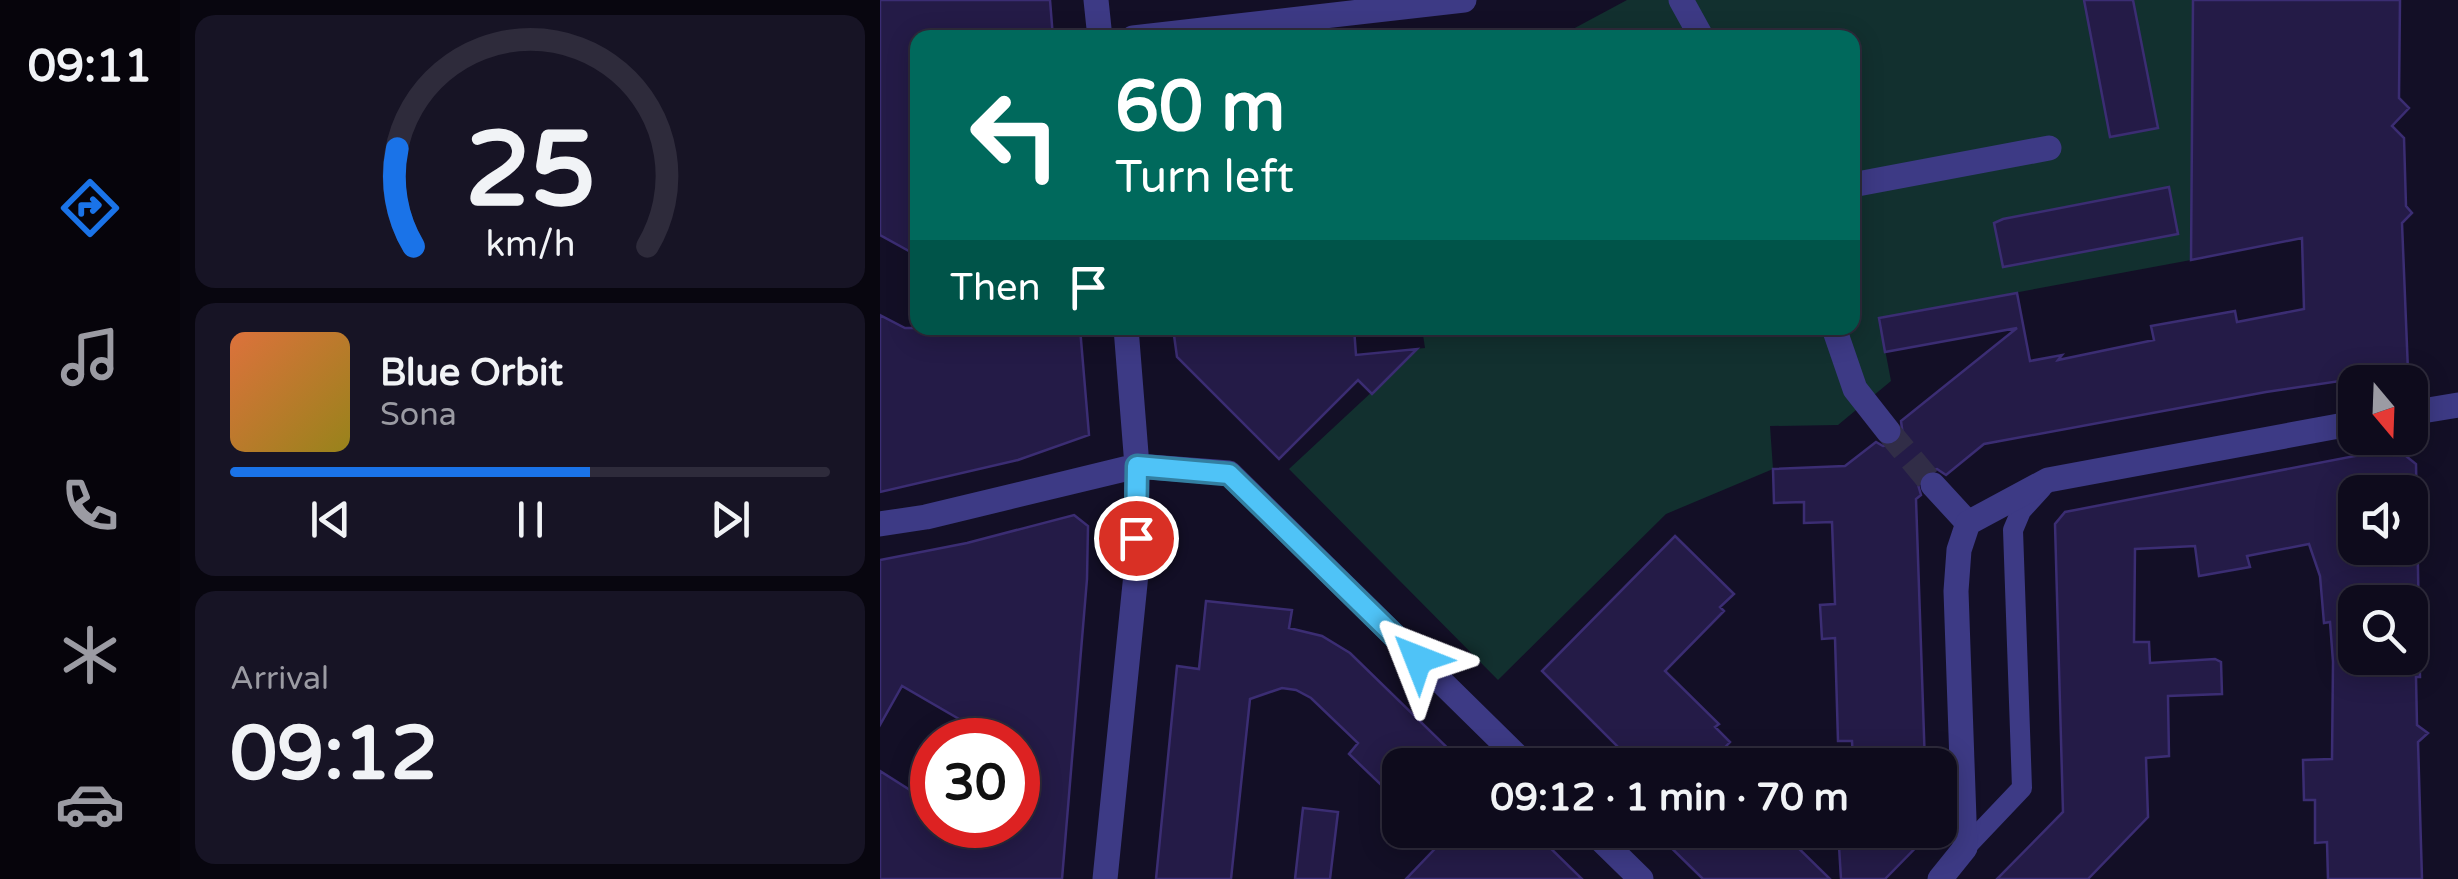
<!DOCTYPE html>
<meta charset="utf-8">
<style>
body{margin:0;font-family:"Varela Round",sans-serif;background:#171425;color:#f1f3f6;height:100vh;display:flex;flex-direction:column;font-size:38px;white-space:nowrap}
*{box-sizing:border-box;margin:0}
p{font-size:32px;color:#9b9ba3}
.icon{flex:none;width:55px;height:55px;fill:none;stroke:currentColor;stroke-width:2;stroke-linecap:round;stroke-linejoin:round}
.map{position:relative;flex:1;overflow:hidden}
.drawer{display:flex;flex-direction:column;gap:15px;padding:15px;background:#08060f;width:700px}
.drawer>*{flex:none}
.hud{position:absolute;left:30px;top:30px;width:950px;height:305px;border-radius:20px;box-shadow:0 5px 25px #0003,0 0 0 2px #2e2b3b;background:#00695c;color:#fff;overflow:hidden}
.needle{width:65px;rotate:161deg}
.buttons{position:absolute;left:1458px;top:365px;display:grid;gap:20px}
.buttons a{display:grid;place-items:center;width:90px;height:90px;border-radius:20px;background:#0e0b1c;box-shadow:0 5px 25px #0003,0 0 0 2px #2e2b3b;font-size:50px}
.speed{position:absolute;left:30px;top:718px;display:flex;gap:20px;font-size:50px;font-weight:700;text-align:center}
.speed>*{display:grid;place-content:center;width:130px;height:130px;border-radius:50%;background:#0e0b1c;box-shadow:0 5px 25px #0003,0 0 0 2px #2e2b3b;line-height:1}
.speed .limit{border:15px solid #d22;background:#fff;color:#111}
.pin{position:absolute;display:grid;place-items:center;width:85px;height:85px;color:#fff;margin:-42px;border:5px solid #fff;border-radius:50%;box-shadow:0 2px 10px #0007}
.me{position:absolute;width:110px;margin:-55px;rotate:315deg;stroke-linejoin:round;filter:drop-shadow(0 0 8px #0008)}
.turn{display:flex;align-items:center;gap:35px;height:210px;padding:0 40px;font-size:45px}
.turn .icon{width:130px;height:130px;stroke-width:2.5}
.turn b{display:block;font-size:70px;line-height:85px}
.then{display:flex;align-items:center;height:95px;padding:0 40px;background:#0003;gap:20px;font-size:38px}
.big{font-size:75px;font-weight:700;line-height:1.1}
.drawer .widget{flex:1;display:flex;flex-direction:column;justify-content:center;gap:15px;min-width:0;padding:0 35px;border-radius:20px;background:#171425}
.drawer .dial{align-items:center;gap:0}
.dial svg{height:260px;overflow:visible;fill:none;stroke:#2e2b3b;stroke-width:7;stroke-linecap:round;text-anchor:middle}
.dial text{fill:#f1f3f6;stroke:none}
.song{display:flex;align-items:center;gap:30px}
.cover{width:120px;height:120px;border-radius:15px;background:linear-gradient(135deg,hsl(20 70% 55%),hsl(50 70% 35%))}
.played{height:10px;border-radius:5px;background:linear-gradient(90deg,#1a73e8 60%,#2e2b3b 60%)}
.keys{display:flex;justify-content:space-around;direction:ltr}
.trip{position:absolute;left:502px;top:748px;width:575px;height:100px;border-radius:20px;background:#0e0b1c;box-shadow:0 5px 25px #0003,0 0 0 2px #2e2b3b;font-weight:700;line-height:100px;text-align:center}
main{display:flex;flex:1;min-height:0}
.tab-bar{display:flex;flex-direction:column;width:180px;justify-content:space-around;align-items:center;background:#06040b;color:#9b9ba3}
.tab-bar .icon{width:70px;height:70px}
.tab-bar .active{color:#1a73e8}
.tab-bar b{font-size:45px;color:#f1f3f6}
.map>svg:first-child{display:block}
</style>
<main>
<nav class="tab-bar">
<b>09:11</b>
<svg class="icon active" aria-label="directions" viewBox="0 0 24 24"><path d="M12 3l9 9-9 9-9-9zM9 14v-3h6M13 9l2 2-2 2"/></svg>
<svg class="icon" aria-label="music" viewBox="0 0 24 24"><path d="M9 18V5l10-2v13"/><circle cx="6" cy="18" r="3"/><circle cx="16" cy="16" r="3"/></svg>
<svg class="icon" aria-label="phone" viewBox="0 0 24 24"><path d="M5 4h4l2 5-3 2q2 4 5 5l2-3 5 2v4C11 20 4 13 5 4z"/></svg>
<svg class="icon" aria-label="climate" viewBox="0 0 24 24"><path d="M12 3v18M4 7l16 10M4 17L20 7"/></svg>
<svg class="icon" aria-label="car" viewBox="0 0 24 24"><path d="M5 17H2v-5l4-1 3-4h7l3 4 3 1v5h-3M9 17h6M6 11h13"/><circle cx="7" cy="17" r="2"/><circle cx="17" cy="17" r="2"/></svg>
</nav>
<section class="drawer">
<div class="widget dial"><svg viewBox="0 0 100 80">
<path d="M14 69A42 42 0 1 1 86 69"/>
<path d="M14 69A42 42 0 0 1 9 39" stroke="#1a73e8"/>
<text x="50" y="56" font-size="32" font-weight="700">25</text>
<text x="50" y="72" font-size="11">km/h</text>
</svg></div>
<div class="widget">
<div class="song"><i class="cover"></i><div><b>Blue Orbit</b><p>Sona</p></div></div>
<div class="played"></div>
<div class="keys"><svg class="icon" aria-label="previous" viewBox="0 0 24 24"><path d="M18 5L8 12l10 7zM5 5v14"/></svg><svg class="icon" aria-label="pause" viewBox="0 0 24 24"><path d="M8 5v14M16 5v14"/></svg><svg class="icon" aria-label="next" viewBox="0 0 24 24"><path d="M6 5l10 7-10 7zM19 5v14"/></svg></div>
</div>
<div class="widget"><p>Arrival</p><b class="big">09:12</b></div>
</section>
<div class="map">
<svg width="1578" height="879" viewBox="0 0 1578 879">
<rect width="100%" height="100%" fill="#130f26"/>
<path fill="#12302f" d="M 747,0 L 1313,0 L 1311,260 L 999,318 L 1011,381 L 958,425 L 890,426 L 893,469 L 786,514 L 618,680 L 409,469 L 523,363 L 513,351 L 545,348 L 542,328 L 972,328 L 972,38 L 678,37 Z"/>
<path fill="#241b47" stroke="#3b2d73" stroke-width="2.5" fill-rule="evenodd" d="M 0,0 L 170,0 L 173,38 L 38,38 L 38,256 L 0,235 Z
M 1204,0 L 1253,0 L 1278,128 L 1230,137 Z
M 1313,0 L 1520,0 L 1519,98 L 1529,108 L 1512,126 L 1524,138 L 1526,206 L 1532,213 L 1522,223 L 1528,371 L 1386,392 L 1104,444 L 1066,475 L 1057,469 L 1043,472 L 1037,481 L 1041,495 L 1036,499 L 1045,765 L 992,765 L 992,760 L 973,760 L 972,741 L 958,741 L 955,638 L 942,639 L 940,605 L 955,604 L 952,522 L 924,523 L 924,502 L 894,503 L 893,469 L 965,466 L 996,442 L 1003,446 L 1017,444 L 1023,436 L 1021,421 L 1137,328 L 1005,352 L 999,318 L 1137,293 L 1150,361 L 1182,355 L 1178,360 L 1274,340 L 1271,326 L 1355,311 L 1357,322 L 1424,309 L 1422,238 L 1311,260 Z
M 1289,187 L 1298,234 L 1123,267 L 1114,223 L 1123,219 Z
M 0,315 L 25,328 L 200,328 L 209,435 L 138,460 L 0,492 Z
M 293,328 L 474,328 L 476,355 L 537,349 L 492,394 L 478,380 L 399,459 L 297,357 Z
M 1516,448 L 1536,464 L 1540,677 L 1536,677 L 1537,725 L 1548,733 L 1538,742 L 1542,879 L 1448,879 L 1447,842 L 1435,843 L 1435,800 L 1424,800 L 1423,760 L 1452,759 L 1453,662 L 1450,622 L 1444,623 L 1440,576 L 1429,544 L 1367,556 L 1370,567 L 1319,576 L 1315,546 L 1255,549 L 1254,642 L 1269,642 L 1270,663 L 1335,659 L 1341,662 L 1342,694 L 1288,696 L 1289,756 L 1266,758 L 1268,817 L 1208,879 L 1117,879 L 1183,812 L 1175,524 L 1185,512 ZM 1475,492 L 1530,492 L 1530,548 L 1475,548 ZM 1475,602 L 1530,602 L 1530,658 L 1475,658 Z
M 194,515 L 208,526 L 207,579 L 182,879 L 0,879 L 0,771 L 52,804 L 52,825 L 138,825 L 138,740 L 83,740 L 91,726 L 22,686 L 0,725 L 0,560 L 87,543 Z
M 795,536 L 854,594 L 840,607 L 844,611 L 785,671 L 839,724 L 835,727 L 850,742 L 828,765 L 756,765 L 662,671 Z
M 326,601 L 412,610 L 409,628 L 442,636 L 470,653 L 585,765 L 520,765 L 520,803 L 469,754 L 478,743 L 431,698 L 416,690 L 402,688 L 370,699 L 351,879 L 276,879 L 297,666 L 319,669 Z
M 423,808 L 458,812 L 450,879 L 415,879 Z
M 573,830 L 652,830 L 702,879 L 526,879 Z
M 773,830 L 900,830 L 950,879 L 823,879 Z
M 958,830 L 1053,830 L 1005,879 L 961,879 Z"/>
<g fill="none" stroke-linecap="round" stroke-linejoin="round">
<path stroke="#312d47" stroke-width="25" stroke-dasharray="25 12" stroke-linecap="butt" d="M 1008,431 L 1053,485"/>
<path stroke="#3d3a85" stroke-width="20" d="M 1085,848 L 1142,788 L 1133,530 L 1141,511 L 1162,488"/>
<path stroke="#3d3a85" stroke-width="25" d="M 801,0 L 822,38
M 972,185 L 1169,148
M 954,328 L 975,389 L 1008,431
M 1053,485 L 1088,523"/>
<path stroke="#3d3a85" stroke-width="25" d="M 216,0 L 220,38
M 253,38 L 584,0
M 1530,413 L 1578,405
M 0,524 L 46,517 L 257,466 L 349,473 L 646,765
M 711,830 L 761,879
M 225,879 L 256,574 L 257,466 L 246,328
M 1060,879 L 1085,848 L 1076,591 L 1079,550 L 1088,523 L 1168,480 L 1475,423"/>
</g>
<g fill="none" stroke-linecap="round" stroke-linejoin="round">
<defs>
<path id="route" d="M 256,538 L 257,466 L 349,474 L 538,659"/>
</defs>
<use href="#route" stroke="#337fa1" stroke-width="25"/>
<use href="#route" stroke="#4fc3f7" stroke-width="18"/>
</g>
</svg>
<div class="buttons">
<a><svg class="needle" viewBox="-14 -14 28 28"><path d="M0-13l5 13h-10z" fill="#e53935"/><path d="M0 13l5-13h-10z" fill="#9b9ba3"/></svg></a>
<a><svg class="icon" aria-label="sound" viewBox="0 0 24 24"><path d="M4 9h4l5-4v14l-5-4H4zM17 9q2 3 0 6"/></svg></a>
<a><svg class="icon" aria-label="search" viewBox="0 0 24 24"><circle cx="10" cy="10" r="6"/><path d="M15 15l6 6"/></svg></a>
</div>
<div class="speed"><div class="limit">30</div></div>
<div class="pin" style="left:256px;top:538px;background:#d93025"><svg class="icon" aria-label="arrive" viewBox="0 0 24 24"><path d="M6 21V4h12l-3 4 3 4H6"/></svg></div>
<svg class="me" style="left:538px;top:659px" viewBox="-20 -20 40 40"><path d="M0-17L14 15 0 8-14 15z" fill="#4fc3f7" stroke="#fff" stroke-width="4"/></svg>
<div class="trip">09:12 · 1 min · 70 m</div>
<div class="hud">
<div class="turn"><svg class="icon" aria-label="left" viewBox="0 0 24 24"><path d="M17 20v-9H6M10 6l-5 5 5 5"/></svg><div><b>60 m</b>Turn left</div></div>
<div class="then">Then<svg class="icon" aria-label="arrive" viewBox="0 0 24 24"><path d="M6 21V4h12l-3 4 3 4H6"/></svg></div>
</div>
</div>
</main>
